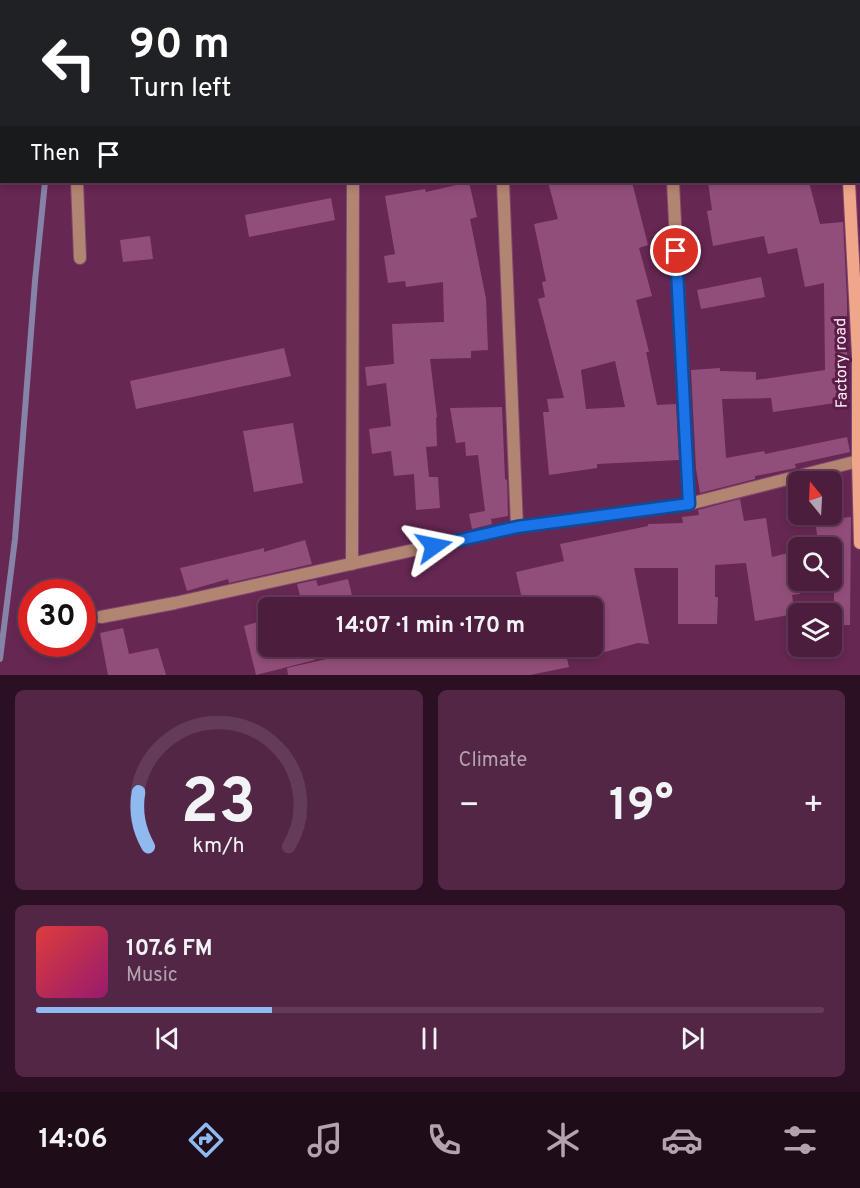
<!DOCTYPE html>
<meta charset="utf-8">
<style>
body{margin:0;font-family:Overpass,sans-serif;background:#542645;color:#f1f3f6;height:100vh;display:flex;flex-direction:column;font-size:22px;white-space:nowrap}
*{box-sizing:border-box;margin:0}
p{font-size:20px;color:#b3a2b0}
.icon{flex:none;width:33px;height:33px;fill:none;stroke:currentColor;stroke-width:2;stroke-linecap:round;stroke-linejoin:round}
.map{position:relative;height:675px;overflow:hidden}
.sheet{display:flex;flex-direction:column;gap:15px;padding:15px;background:#2a1022;flex:1}
.sheet>*{flex:none}
.top-card{position:absolute;left:0px;top:0px;width:861px;height:183px;box-shadow:0 3px 9px #0003,0 0 0 2px #643b58;background:#202124;color:#fff;overflow:hidden}
.needle{width:39px;rotate:342deg}
.buttons{position:absolute;left:788px;top:471px;display:grid;gap:12px}
.buttons a{display:grid;place-items:center;width:54px;height:54px;border-radius:9px;background:#4d1d3e;box-shadow:0 3px 9px #0003,0 0 0 2px #643b58;font-size:30px}
.speed{position:absolute;left:18px;top:579px;display:flex;gap:12px;font-size:30px;font-weight:700;text-align:center}
.speed>*{display:grid;place-content:center;width:78px;height:78px;border-radius:50%;background:#4d1d3e;box-shadow:0 3px 9px #0003,0 0 0 2px #643b58;line-height:1}
.speed .limit{border:9px solid #d22;background:#fff;color:#111}
.pin{position:absolute;display:grid;place-items:center;width:51px;height:51px;color:#fff;margin:-26px;border:3px solid #fff;border-radius:50%;box-shadow:0 2px 6px #0007}
.me{position:absolute;width:66px;margin:-33px;rotate:78deg;stroke-linejoin:round;filter:drop-shadow(0 0 4px #0008)}
.turn{display:flex;align-items:center;gap:21px;height:126px;padding:0 30px;font-size:27px}
.turn .icon{width:78px;height:78px;stroke-width:2.5}
.turn b{display:block;font-size:42px;line-height:51px}
.then{display:flex;align-items:center;height:57px;padding:0 30px;background:#0003;gap:12px;font-size:22px}
.big{font-size:45px;font-weight:700;line-height:1.1}
.sheet .card{flex:1;display:flex;flex-direction:column;justify-content:center;gap:9px;min-width:0;padding:0 21px;border-radius:9px;background:#542645}
.sheet .dial{align-items:center;gap:0}
.dial svg{height:156px;overflow:visible;fill:none;stroke:#643b58;stroke-width:7;stroke-linecap:round;text-anchor:middle}
.dial text{fill:#f1f3f6;stroke:none}
.song{display:flex;align-items:center;gap:18px}
.cover{width:72px;height:72px;border-radius:9px;background:linear-gradient(135deg,hsl(0 70% 55%),hsl(320 70% 35%))}
.played{height:6px;border-radius:3px;background:linear-gradient(90deg,#90b9f0 30%,#643b58 30%)}
.keys{display:flex;justify-content:space-around;direction:ltr}
.heat{display:flex;justify-content:space-between;align-items:center;font-size:33px;direction:ltr}
.sheet .tiles{flex:1;display:grid;gap:15px;grid-template-columns:1fr 1fr}
.card:last-child{grid-column:span 2}
.trip{position:absolute;left:258px;top:597px;width:345px;height:60px;border-radius:9px;background:#4d1d3e;box-shadow:0 3px 9px #0003,0 0 0 2px #643b58;font-weight:700;line-height:60px;text-align:center}
.dock{display:flex;height:96px;justify-content:space-around;align-items:center;background:#1f0c19;color:#b3a2b0}
.dock .icon{width:42px;height:42px}
.dock .selected{color:#90b9f0}
.dock b{font-size:27px;color:#f1f3f6}
.map>svg:first-child{display:block}
</style>
<div class="map">
<svg width="860" height="675" viewBox="0 0 860 675">
<rect width="100%" height="100%" fill="#672753"/>
<g fill="none" stroke-linecap="round" stroke-linejoin="round">
<path stroke="#8682a8" stroke-width="6" d="M 43,0 L 43,2
M 0,659 L 15,539 L 35,281 L 45,182"/>
</g>
<path fill="#924e7a" fill-rule="evenodd" d="M 469,182 L 477,217 L 470,219 L 486,299 L 488,350 L 471,351 L 471,358 L 430,359 L 437,417 L 436,418 L 437,446 L 426,447 L 429,477 L 438,477 L 440,508 L 416,510 L 414,474 L 394,476 L 391,451 L 372,454 L 369,429 L 391,426 L 386,383 L 367,386 L 365,367 L 394,364 L 392,324 L 444,322 L 443,282 L 406,287 L 405,281 L 388,283 L 384,256 L 395,254 L 385,196 L 425,189 L 426,192 Z
M 548,182 L 632,182 L 648,245 L 639,248 L 652,296 L 636,300 L 649,352 L 646,352 L 657,405 L 676,404 L 679,460 L 597,464 L 597,468 L 549,475 L 543,412 L 549,412 L 547,399 L 564,398 L 538,299 L 545,297 L 542,282 L 546,281 L 534,224 L 558,219 ZM 615,361 L 625,407 L 586,409 L 581,370 Z
M 708,182 L 809,182 L 820,224 L 843,222 L 847,300 L 847,356 L 842,356 L 849,401 L 773,412 L 771,398 L 722,399 L 726,458 L 764,451 L 765,454 L 847,437 L 850,452 L 795,464 L 796,468 L 755,476 L 755,479 L 700,493 L 696,469 L 691,370 L 720,368 L 720,371 L 756,372 L 756,380 L 825,370 L 824,283 L 805,287 L 797,248 L 768,254 L 764,236 L 713,246 L 707,211 L 712,210 Z
M 331,198 L 335,220 L 249,237 L 245,215 Z
M 150,236 L 153,259 L 123,262 L 120,240 Z
M 761,277 L 765,297 L 701,309 L 697,290 Z
M 284,348 L 291,376 L 136,409 L 130,381 Z
M 502,407 L 505,479 L 507,480 L 508,516 L 491,519 L 492,524 L 472,529 L 469,514 L 485,511 L 478,455 L 466,456 L 465,442 L 456,443 L 450,408 Z
M 293,423 L 303,483 L 254,492 L 243,431 Z
M 740,499 L 744,521 L 766,518 L 772,557 L 792,552 L 800,594 L 792,595 L 795,614 L 755,621 L 746,563 L 715,565 L 715,597 L 718,597 L 717,624 L 678,624 L 678,568 L 634,568 L 649,644 L 638,643 L 601,653 L 592,616 L 592,608 L 524,608 L 516,572 L 564,561 L 560,544 L 648,526 L 648,524 L 683,523 L 682,517 L 699,515 L 698,510 Z
M 851,517 L 850,625 L 834,625 L 834,548 L 819,548 L 815,521 Z
M 305,540 L 312,564 L 229,583 L 228,579 L 187,591 L 180,568 L 264,548 L 264,552 Z
M 348,579 L 355,608 L 303,608 L 297,584 L 316,580 L 318,586 Z
M 268,619 L 268,646 L 311,646 L 315,660 L 256,675 L 244,626 Z
M 123,628 L 129,654 L 158,648 L 166,675 L 108,675 L 100,633 Z
M 384,646 L 464,646 L 466,658 L 504,648 L 507,658 L 564,646 L 569,667 L 530,675 L 288,675 L 287,668 Z"/>
<g fill="none" stroke-linecap="round" stroke-linejoin="round">
<defs>
<path id="street" d="M 72,0 L 72,2
M 496,0 L 496,2
M 663,0 L 664,2
M 354,2 L 354,0
M 77,182 L 80,258
M 503,182 L 517,527
M 673,182 L 689,504
M 352,564 L 353,182
M 101,617 L 175,603 L 517,527 L 689,504 L 858,461"/>
<path id="secondary" d="M 839,0 L 839,2
M 849,182 L 858,355 L 858,461 L 860,543"/>
</defs>
<use href="#street" stroke="#7f476d" stroke-width="14"/>
<use href="#secondary" stroke="#7f476d" stroke-width="14"/>
<use href="#street" stroke="#b28472" stroke-width="12"/>
<use href="#secondary" stroke="#f0a68a" stroke-width="12"/>
</g>
<g fill="none" stroke-linecap="round" stroke-linejoin="round">
<defs>
<path id="route" d="M 434,546 L 517,527 L 689,504 L 676,251"/>
</defs>
<use href="#route" stroke="#114b97" stroke-width="15"/>
<use href="#route" stroke="#1a73e8" stroke-width="10"/>
</g>
<g text-anchor="middle" stroke-width="6" stroke-linejoin="round" paint-order="stroke">
<g font-size="16" fill="#fdecf6" stroke="#5b1c48">
<text transform="translate(840 363) rotate(-91)" y="6">Factory road</text>
</g>
</g>
</svg>
<div class="buttons">
<a><svg class="needle" viewBox="-14 -14 28 28"><path d="M0-13l5 13h-10z" fill="#e53935"/><path d="M0 13l5-13h-10z" fill="#b3a2b0"/></svg></a>
<a><svg class="icon" aria-label="search" viewBox="0 0 24 24"><circle cx="10" cy="10" r="6"/><path d="M15 15l6 6"/></svg></a>
<a><svg class="icon" aria-label="layers" viewBox="0 0 24 24"><path d="M12 4l9 5-9 5-9-5zM3 14l9 5 9-5"/></svg></a>
</div>
<div class="speed"><div class="limit">30</div></div>
<div class="pin" style="left:676px;top:251px;background:#d93025"><svg class="icon" aria-label="arrive" viewBox="0 0 24 24"><path d="M6 21V4h12l-3 4 3 4H6"/></svg></div>
<svg class="me" style="left:434px;top:546px" viewBox="-20 -20 40 40"><path d="M0-17L14 15 0 8-14 15z" fill="#1a73e8" stroke="#fff" stroke-width="4"/></svg>
<div class="trip">14:07 · 1 min · 170 m</div>
<div class="top-card">
<div class="turn"><svg class="icon" aria-label="left" viewBox="0 0 24 24"><path d="M17 20v-9H6M10 6l-5 5 5 5"/></svg><div><b>90 m</b>Turn left</div></div>
<div class="then">Then<svg class="icon" aria-label="arrive" viewBox="0 0 24 24"><path d="M6 21V4h12l-3 4 3 4H6"/></svg></div>
</div>
</div>
<section class="sheet">
<div class="tiles">
<div class="card dial"><svg viewBox="0 0 100 80">
<path d="M14 69A42 42 0 1 1 86 69"/>
<path d="M14 69A42 42 0 0 1 9 41" stroke="#90b9f0"/>
<text x="50" y="56" font-size="32" font-weight="700">23</text>
<text x="50" y="72" font-size="11">km/h</text>
</svg></div>
<div class="card"><p>Climate</p>
<div class="heat"><a>−</a><b class="big">19°</b><a>+</a></div>
</div>
<div class="card">
<div class="song"><i class="cover"></i><div><b>107.6 FM</b><p>Music</p></div></div>
<div class="played"></div>
<div class="keys"><svg class="icon" aria-label="previous" viewBox="0 0 24 24"><path d="M18 5L8 12l10 7zM5 5v14"/></svg><svg class="icon" aria-label="pause" viewBox="0 0 24 24"><path d="M8 5v14M16 5v14"/></svg><svg class="icon" aria-label="next" viewBox="0 0 24 24"><path d="M6 5l10 7-10 7zM19 5v14"/></svg></div>
</div>
</div>
</section>
<nav class="dock">
<b>14:06</b>
<svg class="icon selected" aria-label="directions" viewBox="0 0 24 24"><path d="M12 3l9 9-9 9-9-9zM9 14v-3h6M13 9l2 2-2 2"/></svg>
<svg class="icon" aria-label="music" viewBox="0 0 24 24"><path d="M9 18V5l10-2v13"/><circle cx="6" cy="18" r="3"/><circle cx="16" cy="16" r="3"/></svg>
<svg class="icon" aria-label="phone" viewBox="0 0 24 24"><path d="M5 4h4l2 5-3 2q2 4 5 5l2-3 5 2v4C11 20 4 13 5 4z"/></svg>
<svg class="icon" aria-label="climate" viewBox="0 0 24 24"><path d="M12 3v18M4 7l16 10M4 17L20 7"/></svg>
<svg class="icon" aria-label="car" viewBox="0 0 24 24"><path d="M5 17H2v-5l4-1 3-4h7l3 4 3 1v5h-3M9 17h6M6 11h13"/><circle cx="7" cy="17" r="2"/><circle cx="17" cy="17" r="2"/></svg>
<svg class="icon" aria-label="filters" viewBox="0 0 24 24"><path d="M4 7h16M4 17h16"/><circle cx="9" cy="7" r="2"/><circle cx="15" cy="17" r="2"/></svg>
</nav>
